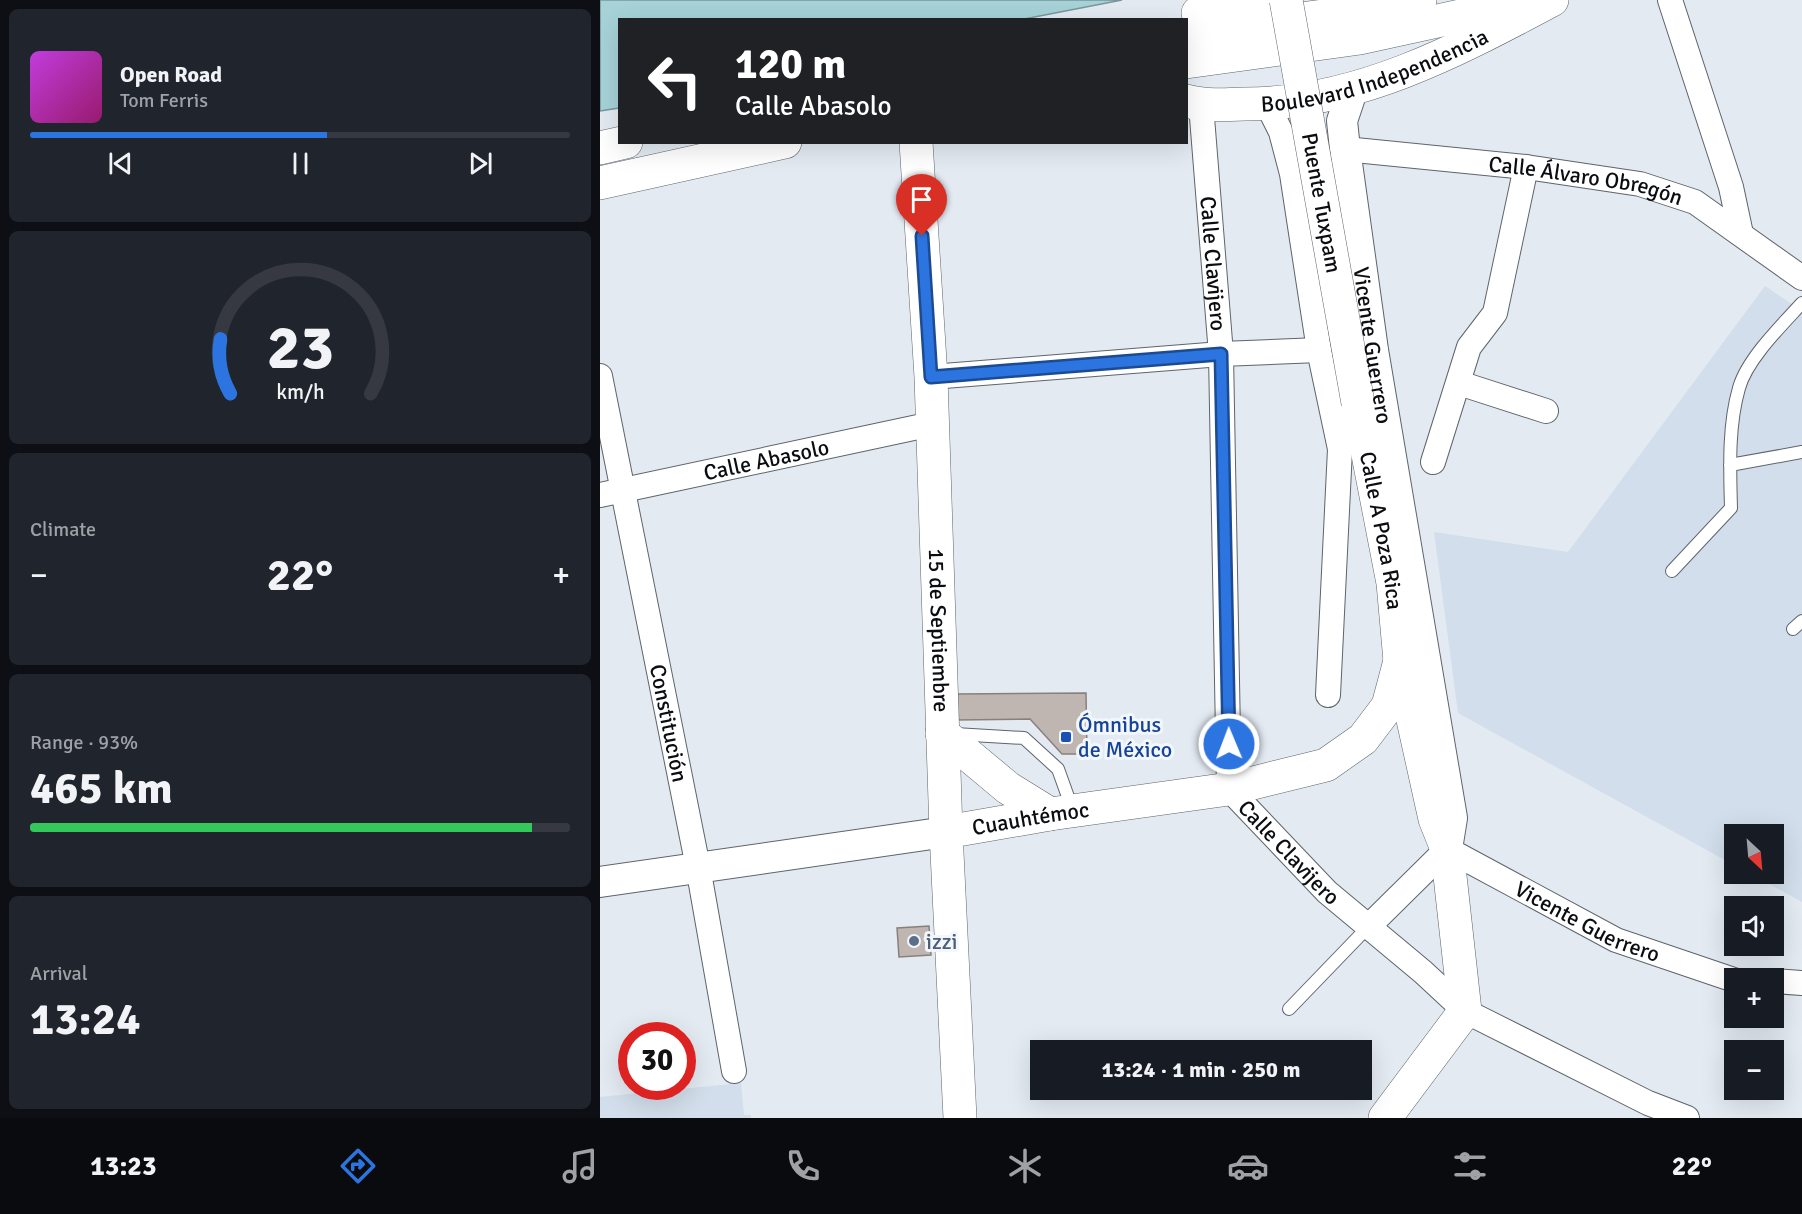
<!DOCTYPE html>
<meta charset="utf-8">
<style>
body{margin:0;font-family:Signika,sans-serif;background:#20242c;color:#f1f3f6;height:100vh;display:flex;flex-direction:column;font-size:22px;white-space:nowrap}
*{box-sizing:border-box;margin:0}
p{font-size:20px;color:#9ea1a6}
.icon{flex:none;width:33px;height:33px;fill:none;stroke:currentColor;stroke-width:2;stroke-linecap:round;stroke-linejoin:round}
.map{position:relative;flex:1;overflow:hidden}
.sheet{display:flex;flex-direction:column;gap:9px;padding:9px;background:#0d0f14;width:600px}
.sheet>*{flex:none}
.top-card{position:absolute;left:18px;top:18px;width:570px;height:126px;border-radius:0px;box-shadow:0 6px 24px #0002;background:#202124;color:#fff;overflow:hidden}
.needle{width:39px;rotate:154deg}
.tools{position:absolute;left:1124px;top:824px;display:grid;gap:12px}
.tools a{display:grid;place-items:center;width:60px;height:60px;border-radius:0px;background:#171b24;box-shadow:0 6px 24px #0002;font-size:30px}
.speed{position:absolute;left:18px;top:1022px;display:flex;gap:12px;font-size:30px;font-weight:700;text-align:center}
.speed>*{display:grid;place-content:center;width:78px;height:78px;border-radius:50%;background:#171b24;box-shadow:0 6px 24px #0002;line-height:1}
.speed .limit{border:9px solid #d22;background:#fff;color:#111}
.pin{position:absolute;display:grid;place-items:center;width:51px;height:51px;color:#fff;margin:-62px -26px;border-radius:50% 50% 50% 0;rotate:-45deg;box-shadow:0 0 6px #0007}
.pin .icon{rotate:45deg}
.me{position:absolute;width:66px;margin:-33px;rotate:359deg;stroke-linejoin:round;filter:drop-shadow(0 0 4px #0008)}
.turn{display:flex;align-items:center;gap:21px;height:126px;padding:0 18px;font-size:27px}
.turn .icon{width:78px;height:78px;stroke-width:2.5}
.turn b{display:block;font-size:42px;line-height:51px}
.big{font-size:45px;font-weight:700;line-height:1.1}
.sheet .tile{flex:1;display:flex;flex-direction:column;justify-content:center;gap:9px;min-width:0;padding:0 21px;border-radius:9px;background:#20242c}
.sheet .dial{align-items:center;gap:0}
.dial svg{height:156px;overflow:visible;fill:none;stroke:#363941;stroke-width:7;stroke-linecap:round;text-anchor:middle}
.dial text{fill:#f1f3f6;stroke:none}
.song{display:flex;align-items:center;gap:18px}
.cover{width:72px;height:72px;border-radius:9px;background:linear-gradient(135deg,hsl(290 70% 55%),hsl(320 70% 35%))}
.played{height:6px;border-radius:3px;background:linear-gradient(90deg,#2c74e0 55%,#363941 55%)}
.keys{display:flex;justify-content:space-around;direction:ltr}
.heat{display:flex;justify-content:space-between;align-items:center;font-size:33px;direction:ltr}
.charge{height:9px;border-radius:4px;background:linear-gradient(90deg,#34c759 93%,#363941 0)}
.trip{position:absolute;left:430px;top:1040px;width:342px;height:60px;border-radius:0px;background:#171b24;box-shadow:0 6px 24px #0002;font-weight:700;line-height:60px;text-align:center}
.menu{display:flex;height:96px;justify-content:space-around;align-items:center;background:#090b0e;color:#9ea1a6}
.menu .icon{width:42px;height:42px}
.menu .on{color:#2c74e0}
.menu b{font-size:27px;color:#f1f3f6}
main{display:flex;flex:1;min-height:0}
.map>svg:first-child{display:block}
</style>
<main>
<section class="sheet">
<div class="tile">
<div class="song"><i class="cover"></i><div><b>Open Road</b><p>Tom Ferris</p></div></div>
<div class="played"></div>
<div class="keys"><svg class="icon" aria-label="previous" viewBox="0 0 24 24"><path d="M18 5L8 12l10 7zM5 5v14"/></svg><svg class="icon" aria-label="pause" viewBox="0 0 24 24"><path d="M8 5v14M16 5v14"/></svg><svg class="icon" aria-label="next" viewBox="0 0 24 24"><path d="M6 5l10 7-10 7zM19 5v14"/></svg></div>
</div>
<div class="tile dial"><svg viewBox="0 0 100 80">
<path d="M14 69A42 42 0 1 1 86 69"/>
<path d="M14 69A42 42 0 0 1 9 41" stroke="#2c74e0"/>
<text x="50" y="56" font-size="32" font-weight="700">23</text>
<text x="50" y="72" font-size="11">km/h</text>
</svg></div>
<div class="tile"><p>Climate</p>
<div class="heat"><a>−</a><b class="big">22°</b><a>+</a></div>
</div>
<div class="tile"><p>Range · 93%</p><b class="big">465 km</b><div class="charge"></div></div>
<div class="tile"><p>Arrival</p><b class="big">13:24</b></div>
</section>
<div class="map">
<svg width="1202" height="1118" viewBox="0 0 1202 1118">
<rect width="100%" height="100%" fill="#e3eaf2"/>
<path fill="#d2deeb" d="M 1165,286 L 1202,311 L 1202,902 L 1149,873 L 1173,873 L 1173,834 L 1134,834 L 1134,865 L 858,713 L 834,532 L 968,552 Z
M 141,1083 L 144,1115 L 151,1115 L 151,1118 L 0,1118 L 0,1097 Z"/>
<path fill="#a6d2d8" stroke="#78979c" stroke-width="1.5" d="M 0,0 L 522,0 L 419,20 L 20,20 L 19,108 L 0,111 Z"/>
<path fill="#bfb6b1" stroke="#89807c" stroke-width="1.5" d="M 486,693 L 487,754 L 462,754 L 430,719 L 356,720 L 356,694 Z
M 329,926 L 331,955 L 299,957 L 297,928 Z"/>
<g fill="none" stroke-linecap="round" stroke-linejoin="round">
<defs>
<path id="service" d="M 1130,465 L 1202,452
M 1072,571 L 1131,508 C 1130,469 1128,426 1139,388 C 1147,359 1182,325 1202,303
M 1193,629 L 1202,621
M 355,734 L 424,738 L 458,769 L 472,808
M 689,1009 L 769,926"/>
<g id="minor">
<path d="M 1070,0 L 1131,187 L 1141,234"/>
<path d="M 667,104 L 681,132 L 692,174 L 719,350 L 740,449 L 728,695"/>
<path id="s1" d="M 601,105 L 621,354 L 629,789 L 727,892 L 823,972 L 865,1011 L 1048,1103 L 1087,1118"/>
<path id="s2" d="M 745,149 L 926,167 L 1040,184 L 1095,202 L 1202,278"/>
<path id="s3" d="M 0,376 L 98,867 L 134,1071"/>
<path d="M 331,377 L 621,354 L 719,350"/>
<path d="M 859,383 L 946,411"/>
<path d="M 833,462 L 869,347 L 895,313 L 926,167"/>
<path id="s4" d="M 0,495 L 332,424"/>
<path id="s5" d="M 769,926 L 847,849 L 1016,940 L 1134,980"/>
<path d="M 1173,981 L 1202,983"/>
</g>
<g id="tertiary">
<path id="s6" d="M 752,91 L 742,121 L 745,149 L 773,350 L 852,818 L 847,849"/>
<path d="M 0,882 L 346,832"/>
</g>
<g id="secondary">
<path d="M 598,13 L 664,0"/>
<path d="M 586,34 L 785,8 L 820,0"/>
<path d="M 586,62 L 760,38 L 924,2"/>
<path id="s7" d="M 586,101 C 606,106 625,105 645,104 C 757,104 856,51 952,0"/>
<path id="s8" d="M 316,142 L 331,377 L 346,832"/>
<path d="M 0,148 L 26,142"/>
<path d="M 0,183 L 185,142"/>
<path d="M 785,1118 L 865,1011 L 847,849 L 835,819 L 800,661"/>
</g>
<g id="primary">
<path d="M 342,733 L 408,788 L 450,814"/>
<path id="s9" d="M 360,1118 L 346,832 L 450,814 L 629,789 L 726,765 L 763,739 L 788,706 L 800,661"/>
</g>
<g id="trunk">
<path id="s10" d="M 758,403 L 793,583 L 800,661"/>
</g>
</defs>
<use href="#service" stroke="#5e646b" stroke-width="14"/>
<use href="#minor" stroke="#5e646b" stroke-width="26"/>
<use href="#tertiary" stroke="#5e646b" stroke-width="32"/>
<use href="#secondary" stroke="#5e646b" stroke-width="34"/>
<use href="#primary" stroke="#5e646b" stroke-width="34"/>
<use href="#trunk" stroke="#5e646b" stroke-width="34"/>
<use href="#service" stroke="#fff" stroke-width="12"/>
<use href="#minor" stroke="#fff" stroke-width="24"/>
<use href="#tertiary" stroke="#fff" stroke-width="30"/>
<use href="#secondary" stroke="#fff" stroke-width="33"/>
<use href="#primary" stroke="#fff" stroke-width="33"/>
<use href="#trunk" stroke="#fff" stroke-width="33"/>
<defs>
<g id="trunk-bridge">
<path id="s11" d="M 686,0 L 758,403"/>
</g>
</defs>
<use href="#trunk-bridge" stroke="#5e646b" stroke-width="34" stroke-linecap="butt"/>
<use href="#trunk-bridge" stroke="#fff" stroke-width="33"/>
</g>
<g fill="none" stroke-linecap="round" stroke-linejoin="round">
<defs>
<path id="route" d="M 322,236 L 331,377 L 621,354 L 629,744"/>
</defs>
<use href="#route" stroke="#1d4b92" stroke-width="15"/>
<use href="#route" stroke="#2c74e0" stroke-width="10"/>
</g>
<rect fill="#1a4fb4" stroke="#f2f7fd" stroke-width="2" x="460" y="731" width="12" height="12" rx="3"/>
<circle fill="#5c6f8a" stroke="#f2f7fd" stroke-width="2" cx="314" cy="941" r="6"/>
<g text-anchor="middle" stroke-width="6" stroke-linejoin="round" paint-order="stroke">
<g font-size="22" fill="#0b0d10" stroke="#f2f7fd">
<text dy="8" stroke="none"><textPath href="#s7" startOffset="194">Boulevard Independencia</textPath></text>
<text dy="8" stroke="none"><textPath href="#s2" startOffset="243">Calle Álvaro Obregón</textPath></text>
<text dy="8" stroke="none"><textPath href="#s11" startOffset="206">Puente Tuxpam</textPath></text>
<text dy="8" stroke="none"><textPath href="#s1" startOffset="159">Calle Clavijero</textPath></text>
<text dy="8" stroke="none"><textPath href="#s6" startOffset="258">Vicente Guerrero</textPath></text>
<text dy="8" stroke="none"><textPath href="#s4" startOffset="170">Calle Abasolo</textPath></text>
<text dy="8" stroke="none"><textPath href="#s10" startOffset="130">Calle A Poza Rica</textPath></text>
<text dy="8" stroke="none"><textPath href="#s8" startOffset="489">15 de Septiembre</textPath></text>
<text dy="8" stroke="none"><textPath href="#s3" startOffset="354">Constitución</textPath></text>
<text dy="8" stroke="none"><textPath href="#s9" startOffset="372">Cuauhtémoc</textPath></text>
<text dy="8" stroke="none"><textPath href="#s1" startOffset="772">Calle Clavijero</textPath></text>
<text dy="8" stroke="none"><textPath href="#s5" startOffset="268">Vicente Guerrero</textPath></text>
</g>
<g font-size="22" fill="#164399" stroke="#f2f7fd" text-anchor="start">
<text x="478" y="732">Ómnibus<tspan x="478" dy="25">de México</tspan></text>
</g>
<g font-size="22" fill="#4e5e75" stroke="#f2f7fd" text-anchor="start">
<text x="326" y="949">izzi</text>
</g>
</g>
</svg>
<div class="tools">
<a><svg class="needle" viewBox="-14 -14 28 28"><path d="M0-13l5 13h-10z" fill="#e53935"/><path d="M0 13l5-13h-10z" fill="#9ea1a6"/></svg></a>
<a><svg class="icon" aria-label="sound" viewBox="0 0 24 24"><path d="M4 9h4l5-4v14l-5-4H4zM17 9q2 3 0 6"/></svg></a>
<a>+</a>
<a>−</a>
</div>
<div class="speed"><div class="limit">30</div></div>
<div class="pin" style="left:322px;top:236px;background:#d93025"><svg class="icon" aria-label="arrive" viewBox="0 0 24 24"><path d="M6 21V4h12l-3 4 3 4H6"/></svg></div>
<svg class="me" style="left:629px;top:744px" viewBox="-20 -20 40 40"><circle r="17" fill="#2c74e0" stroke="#fff" stroke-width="3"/><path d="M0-11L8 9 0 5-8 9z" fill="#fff"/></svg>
<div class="trip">13:24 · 1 min · 250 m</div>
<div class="top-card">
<div class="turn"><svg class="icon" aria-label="left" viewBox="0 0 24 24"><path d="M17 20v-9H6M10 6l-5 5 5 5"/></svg><div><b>120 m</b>Calle Abasolo</div></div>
</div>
</div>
</main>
<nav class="menu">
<b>13:23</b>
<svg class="icon on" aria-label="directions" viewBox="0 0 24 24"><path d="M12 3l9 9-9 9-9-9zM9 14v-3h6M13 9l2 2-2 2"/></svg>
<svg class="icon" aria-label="music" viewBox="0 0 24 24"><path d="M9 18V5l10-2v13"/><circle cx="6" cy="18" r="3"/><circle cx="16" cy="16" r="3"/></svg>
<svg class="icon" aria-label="phone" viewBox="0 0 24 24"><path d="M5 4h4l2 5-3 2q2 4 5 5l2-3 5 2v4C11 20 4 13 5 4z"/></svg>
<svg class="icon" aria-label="climate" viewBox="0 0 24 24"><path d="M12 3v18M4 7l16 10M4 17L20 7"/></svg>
<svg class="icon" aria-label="car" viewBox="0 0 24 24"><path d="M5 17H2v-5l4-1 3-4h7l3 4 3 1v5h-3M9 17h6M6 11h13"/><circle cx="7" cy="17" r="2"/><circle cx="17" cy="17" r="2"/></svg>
<svg class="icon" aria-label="filters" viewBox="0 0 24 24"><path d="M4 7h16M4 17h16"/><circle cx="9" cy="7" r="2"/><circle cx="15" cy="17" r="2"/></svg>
<b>22°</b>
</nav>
